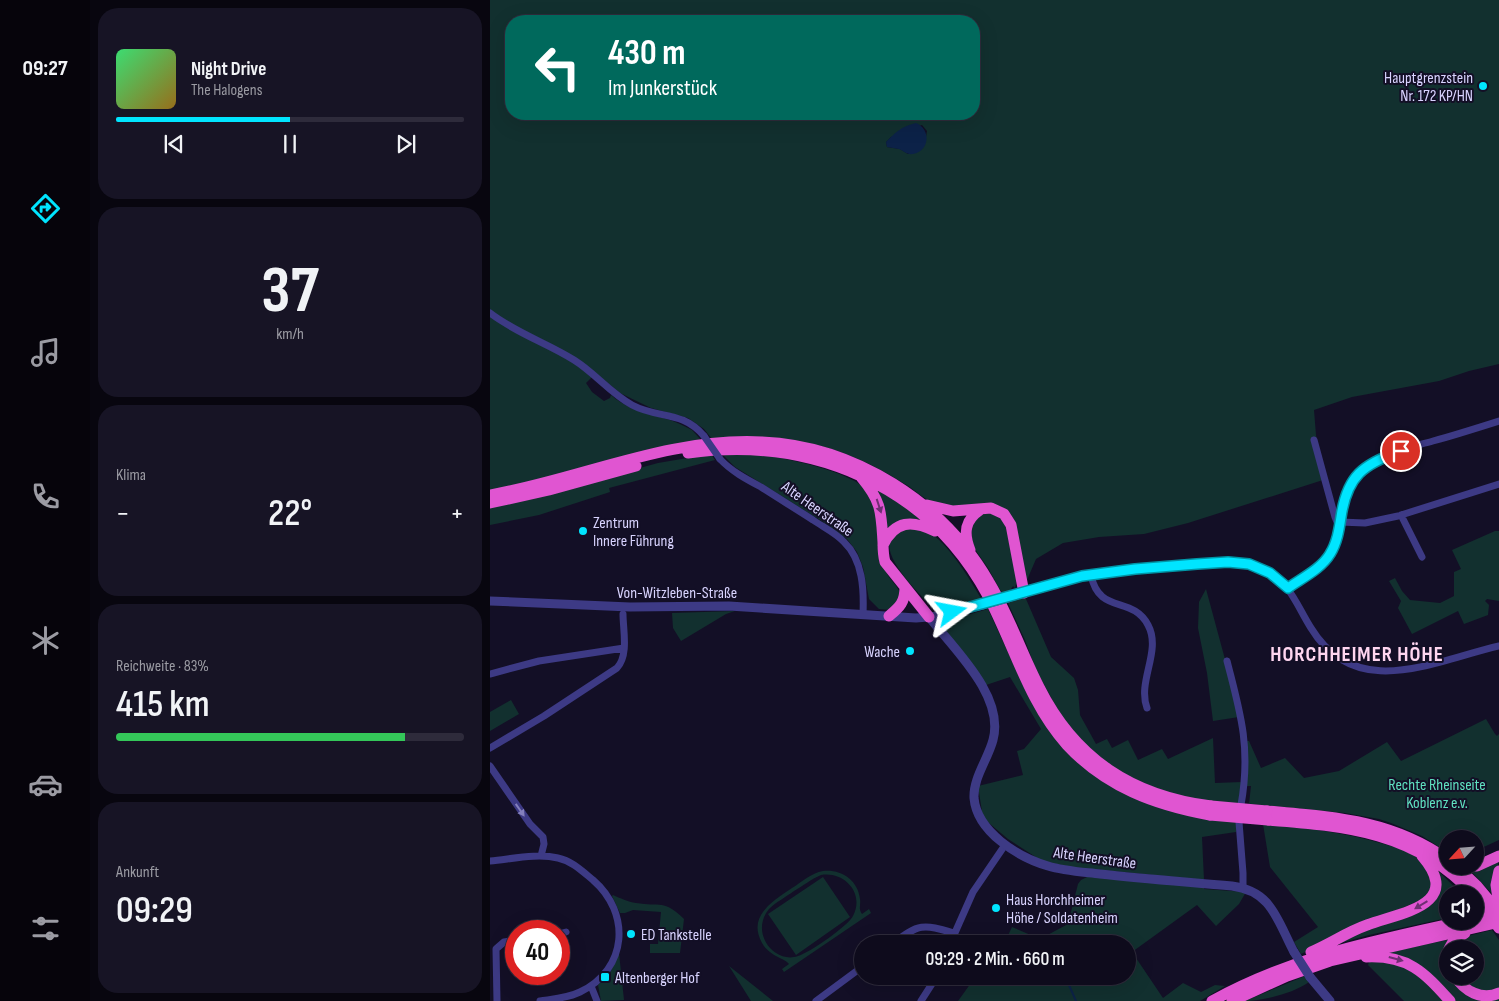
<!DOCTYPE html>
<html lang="de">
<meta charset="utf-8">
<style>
body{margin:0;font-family:"Sofia Sans Condensed",sans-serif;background:#171425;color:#f1f3f6;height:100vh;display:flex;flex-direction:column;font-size:19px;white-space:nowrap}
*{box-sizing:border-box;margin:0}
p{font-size:16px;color:#9b9ba3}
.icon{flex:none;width:28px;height:28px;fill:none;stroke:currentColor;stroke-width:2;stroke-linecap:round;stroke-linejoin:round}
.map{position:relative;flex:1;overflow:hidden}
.drawer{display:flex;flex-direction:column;gap:8px;padding:8px;background:#08060f;width:400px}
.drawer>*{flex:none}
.banner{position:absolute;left:15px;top:15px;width:475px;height:105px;border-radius:20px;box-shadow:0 5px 20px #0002,0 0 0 1px #2e2b3b;background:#00695c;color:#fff;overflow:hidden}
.needle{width:32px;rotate:244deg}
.controls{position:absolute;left:949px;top:830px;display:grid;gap:10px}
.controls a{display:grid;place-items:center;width:45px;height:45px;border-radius:50%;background:#0e0b1c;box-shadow:0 5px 20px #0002,0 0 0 1px #2e2b3b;font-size:25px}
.speed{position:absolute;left:15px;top:920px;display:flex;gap:10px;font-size:25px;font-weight:700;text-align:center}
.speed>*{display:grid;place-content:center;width:65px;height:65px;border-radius:50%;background:#0e0b1c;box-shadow:0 5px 20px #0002,0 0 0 1px #2e2b3b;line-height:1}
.speed .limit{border:8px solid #d22;background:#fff;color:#111}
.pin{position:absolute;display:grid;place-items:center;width:42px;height:42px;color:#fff;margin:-21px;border:2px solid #fff;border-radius:50%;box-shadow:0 1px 5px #0007}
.me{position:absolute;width:55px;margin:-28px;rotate:77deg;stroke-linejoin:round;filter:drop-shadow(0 0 4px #0008)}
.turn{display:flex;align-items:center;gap:18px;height:105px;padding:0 20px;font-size:22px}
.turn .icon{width:65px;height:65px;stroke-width:2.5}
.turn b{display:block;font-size:35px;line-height:42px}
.big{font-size:38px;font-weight:600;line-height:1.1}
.drawer .card{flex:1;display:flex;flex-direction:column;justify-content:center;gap:8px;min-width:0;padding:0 18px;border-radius:20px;background:#171425}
.drawer .dial{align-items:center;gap:0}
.dial b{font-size:65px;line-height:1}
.song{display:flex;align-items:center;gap:15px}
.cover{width:60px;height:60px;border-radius:8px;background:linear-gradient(135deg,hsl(140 70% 55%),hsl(40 70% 35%))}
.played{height:5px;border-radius:2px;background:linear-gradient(90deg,#00e5ff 50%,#2e2b3b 50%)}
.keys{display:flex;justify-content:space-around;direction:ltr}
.heat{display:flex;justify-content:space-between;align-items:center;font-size:28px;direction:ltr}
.charge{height:8px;border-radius:4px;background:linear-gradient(90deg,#34c759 83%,#2e2b3b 0)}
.trip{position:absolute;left:364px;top:935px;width:282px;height:50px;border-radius:25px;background:#0e0b1c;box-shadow:0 5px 20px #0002,0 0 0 1px #2e2b3b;font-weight:600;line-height:50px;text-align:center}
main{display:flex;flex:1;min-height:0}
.tabs{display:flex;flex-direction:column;width:90px;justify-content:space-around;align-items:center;background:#06040b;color:#9b9ba3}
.tabs .icon{width:35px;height:35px}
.tabs .on{color:#00e5ff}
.tabs b{font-size:22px;color:#f1f3f6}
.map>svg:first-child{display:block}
</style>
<main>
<nav class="tabs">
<b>09:27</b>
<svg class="icon on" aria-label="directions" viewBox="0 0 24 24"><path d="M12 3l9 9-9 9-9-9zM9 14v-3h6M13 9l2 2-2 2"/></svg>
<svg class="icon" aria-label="music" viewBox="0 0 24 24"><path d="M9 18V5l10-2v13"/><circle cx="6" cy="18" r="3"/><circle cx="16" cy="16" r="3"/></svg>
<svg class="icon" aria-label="phone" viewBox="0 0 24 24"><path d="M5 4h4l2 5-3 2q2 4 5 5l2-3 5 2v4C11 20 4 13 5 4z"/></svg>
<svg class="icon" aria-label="climate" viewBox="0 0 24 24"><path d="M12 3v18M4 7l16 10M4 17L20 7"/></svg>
<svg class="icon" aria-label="car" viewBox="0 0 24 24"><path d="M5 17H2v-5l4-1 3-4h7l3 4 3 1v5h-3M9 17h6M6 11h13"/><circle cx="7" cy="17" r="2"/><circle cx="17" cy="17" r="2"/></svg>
<svg class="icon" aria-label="filters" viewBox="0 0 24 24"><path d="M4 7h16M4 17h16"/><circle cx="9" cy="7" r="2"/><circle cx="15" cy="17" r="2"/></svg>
</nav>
<section class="drawer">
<div class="card">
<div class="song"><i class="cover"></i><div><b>Night Drive</b><p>The Halogens</p></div></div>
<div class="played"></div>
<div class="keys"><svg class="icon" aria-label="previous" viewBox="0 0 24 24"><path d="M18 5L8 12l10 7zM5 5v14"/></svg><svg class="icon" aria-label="pause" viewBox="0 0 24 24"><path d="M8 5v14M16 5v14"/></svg><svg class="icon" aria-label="next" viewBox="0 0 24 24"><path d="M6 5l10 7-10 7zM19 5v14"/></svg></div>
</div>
<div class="card dial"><b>37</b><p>km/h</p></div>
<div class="card"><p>Klima</p>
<div class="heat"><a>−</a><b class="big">22°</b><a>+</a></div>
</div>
<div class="card"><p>Reichweite · 83%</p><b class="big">415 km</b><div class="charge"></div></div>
<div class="card"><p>Ankunft</p><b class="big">09:29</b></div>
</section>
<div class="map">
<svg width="1009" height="1001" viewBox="0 0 1009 1001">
<rect width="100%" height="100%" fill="#130f26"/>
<path fill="#12302f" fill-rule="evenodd" d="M 0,0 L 1009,0 L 1009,364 L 979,371 L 949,381 L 862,397 L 824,410 L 826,435 L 833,480 L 698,523 L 654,534 L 609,537 L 573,543 L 546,559 L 537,580 L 535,577 L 518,514 C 494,512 464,511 442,502 C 432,498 423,488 413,483 C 383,464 352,450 318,443 L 222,439 L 214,429 L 198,418 L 161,408 L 130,393 L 90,360 L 36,333 L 0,311 ZM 21,21 L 484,21 L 484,114 L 21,114 ZM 432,125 L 437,131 L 435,143 L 418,154 L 410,149 L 397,147 L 396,142 L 401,137 Z
M 0,316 L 72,356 L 103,376 L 96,383 L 102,392 L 114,401 L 120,398 L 121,395 C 145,416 169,413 194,426 L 202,430 L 211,440 L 0,492 Z
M 231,453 C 239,453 247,452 254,453 C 282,455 375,471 384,500 C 391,522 388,547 395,569 C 398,579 408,585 411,595 L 400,610 L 389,609 L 379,599 L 373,567 L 367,552 L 357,539 L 335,523 L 245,467 Z
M 221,454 L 225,460 L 119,488 L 120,492 L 49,515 L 0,525 L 0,506 L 48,496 L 168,463 Z
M 387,488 L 431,518 L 396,535 Z
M 498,511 L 514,519 L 527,580 L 525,588 L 523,586 L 519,592 L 513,595 L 498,568 L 482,545 L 481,523 Z
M 423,527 C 428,529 433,530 438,532 C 457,541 481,581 492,600 L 459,609 L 445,610 C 433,597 378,547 408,531 C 412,529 418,528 423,527 Z
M 1005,531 L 1009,531 L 1009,601 L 997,599 L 995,601 L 999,605 L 998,615 L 974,624 L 968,611 L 922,634 L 908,608 L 911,601 L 899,581 L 905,578 L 912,591 L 920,600 L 950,603 L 964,596 L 964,572 L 971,569 L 962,550 Z
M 716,589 L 749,711 L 749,717 L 723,721 L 717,673 L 708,628 L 709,602 Z
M 530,599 L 536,599 L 561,657 L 584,678 L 588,690 L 590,715 L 606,744 L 617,739 L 622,748 L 638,740 L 648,760 L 672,749 L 678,759 L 723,738 L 725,783 L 752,782 L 749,805 L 685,796 L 626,771 L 579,730 L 546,670 L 535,640 L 518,603 Z
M 498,609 L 522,661 L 586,759 L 746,821 L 746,832 L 712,837 L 714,880 L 581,867 L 552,861 L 518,839 L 493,818 L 488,786 L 533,775 L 527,751 L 534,749 L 551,729 L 520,677 L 496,685 L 453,627 L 456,621 Z
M 245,611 L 236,614 L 191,641 L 183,628 L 182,613 Z
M 21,700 L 29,714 L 0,731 L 0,712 Z
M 996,719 L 1005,734 L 1007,736 L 1009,734 L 1009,840 L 985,851 L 985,839 L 958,839 L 956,840 L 957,852 L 932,836 L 901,823 L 889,819 L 855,813 L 752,803 L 759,804 L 761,786 L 756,786 L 756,741 L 759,741 L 771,768 L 795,758 L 814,778 L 849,771 L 897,742 L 911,761 Z
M 773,824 C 814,828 855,832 894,844 C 904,847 917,850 926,857 C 932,862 938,871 943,877 L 939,896 L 811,954 L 804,942 L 828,927 L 780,867 Z
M 1009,858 L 1004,896 L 979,869 Z
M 947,870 L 972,894 L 958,894 L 957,918 L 879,935 L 843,945 L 862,934 L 934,909 Z
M 333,871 C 351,869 368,880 370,899 C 371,905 368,909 372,914 L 379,909 L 381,913 L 294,972 L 292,969 L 299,964 C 295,958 280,957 272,943 C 257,916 283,901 302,888 C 312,882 321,873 333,871 ZM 331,875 C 354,871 375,893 363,916 C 358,926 319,953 308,956 C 300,959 292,957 286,953 C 271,943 267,923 279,909 C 286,902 296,897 304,891 C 313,886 321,879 331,875 Z
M 601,875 L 714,886 L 714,889 L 756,892 L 749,904 L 726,926 L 707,905 L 642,952 L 673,998 L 693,983 L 711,992 L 725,985 L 735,986 L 710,1001 L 468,1001 L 486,976 L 638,976 L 638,944 L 514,944 L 522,927 L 550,939 L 578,924 L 588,884 L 591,880 Z
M 333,877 L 360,917 L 306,955 L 278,914 Z
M 123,895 C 130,898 138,902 146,903 C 170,907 174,899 194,919 L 190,953 L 160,953 L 160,944 L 168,944 L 171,912 L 143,910 L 135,913 L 130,913 L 122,896 Z
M 1002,930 L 1009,940 L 1009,990 L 993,994 L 968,976 L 985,976 L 985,949 L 962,949 L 973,937 Z
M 961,939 L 955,954 L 958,976 L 962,976 L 969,986 L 1009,996 L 1009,1001 L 964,1001 L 897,953 Z
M 129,953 L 134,1000 L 111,1001 L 108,985 L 120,973 Z
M 880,959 L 920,967 L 957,1001 L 914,1001 L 878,965 Z
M 239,966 L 283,1001 L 261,1001 Z
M 815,976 L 819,982 C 804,993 773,1001 755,1001 Z"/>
<path fill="#0c2248" d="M 426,123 C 441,129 440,151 423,154 C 417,155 414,151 409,149 C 405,148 401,148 397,147 L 396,142 C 407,131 411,127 426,123 Z"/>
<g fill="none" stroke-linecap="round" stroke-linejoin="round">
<path stroke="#0c2248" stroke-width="2" d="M 578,940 L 579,944
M 575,976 L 586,1001"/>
<path stroke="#3d3a85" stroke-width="7" d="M 0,313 C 26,333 57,343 84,360 C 105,373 120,393 142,405 C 168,419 192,410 214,436
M 824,440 L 845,517 L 847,522 L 850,522 L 875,523 L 908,516 L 1009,484
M 230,459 C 241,471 256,479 271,487 C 288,498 306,509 323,520 C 333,527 346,533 354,542 C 373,560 374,590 373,614
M 911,515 L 932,557
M 601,575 C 609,615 642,595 658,625 C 672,651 647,681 657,708
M 798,588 C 812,578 830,570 840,555 C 857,529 846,499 869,473 C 887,453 918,448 943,441 C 965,435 987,428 1009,421
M 534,593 C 553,587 572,581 592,576 C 623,569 657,567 689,565 C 709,564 730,561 750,563 C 758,564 767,566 775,570 C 800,582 807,606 821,628 C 866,702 944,661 1009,646
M 737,661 C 751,714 761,749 751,805
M 0,674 L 49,661 L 134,648
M 0,748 L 54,716 L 127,668 C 139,655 133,630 133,614
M 0,766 L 40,824 L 53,837 L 54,844 L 51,856
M 749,822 L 753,873 L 753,887
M 0,861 C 22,859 47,853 68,858 C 82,861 92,871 103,880 C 141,913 138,969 90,992 C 78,998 63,999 50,1001
M 69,934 L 76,932
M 402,944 C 429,923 433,924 464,933
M 460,944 L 483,892 L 515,845
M 101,986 L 107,1001
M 7,1001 L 6,949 L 14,942 L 26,940
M 326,1001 L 372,967
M 431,1001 L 447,976"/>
<path stroke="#3d3a85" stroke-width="9" d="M 518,598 L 534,593
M 0,601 L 140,607 L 239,606 L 426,618 L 449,616 L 493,605
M 439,617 C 464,649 515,696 503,740 C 498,759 483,778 484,798 C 487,832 528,857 558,866 C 574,871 593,872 610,874 C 654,879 698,882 742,886 C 782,891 787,920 804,952
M 820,977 L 840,1001"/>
<path stroke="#e055d1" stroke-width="11" d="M 198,453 C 320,436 438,484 498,596 C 524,645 539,703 577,745 C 616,787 665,805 720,815
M 371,477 C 392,502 391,512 393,542 C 393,549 393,555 395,562 L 439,617
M 0,495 C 91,479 178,437 272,442 C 364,446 453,502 499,582 C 519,615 531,652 549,687 C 585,759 642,796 721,806
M 0,503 L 59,490 L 146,466
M 437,505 L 463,511 L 501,508 L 514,514 L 521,525 L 534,593
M 393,545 C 405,520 422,520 445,531
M 480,550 C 473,533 475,520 490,510
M 399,616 C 410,607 415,602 415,587
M 777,811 C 843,817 902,820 958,860
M 778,820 C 856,826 926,832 983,894
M 966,866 L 987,886 L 1002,904
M 975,866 L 987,866 L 1009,856
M 1009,871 L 1006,885 L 1009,906
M 985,919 L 1007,913
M 959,949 L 964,940 L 975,933
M 821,952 C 840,944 857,932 877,925 C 908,913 975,906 932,856
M 876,957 C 918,955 934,972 960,1001
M 965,976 C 974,991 992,1001 1009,993
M 722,1001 C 804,956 884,941 974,921
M 742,1001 L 797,976 L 840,961 L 1009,922"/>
<path stroke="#3d3a85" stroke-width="7" d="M 214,436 L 230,459"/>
<path stroke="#3d3a85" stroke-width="9" d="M 493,605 L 518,598
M 804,952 L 820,977"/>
<path stroke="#e055d1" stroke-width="11" d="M 721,806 L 777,811
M 720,815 L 778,820
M 1002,904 L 1009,913
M 994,907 L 1009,928"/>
</g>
<defs><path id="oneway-solid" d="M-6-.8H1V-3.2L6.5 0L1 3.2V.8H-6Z" transform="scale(1.25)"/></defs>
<g fill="#6f2e73">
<use href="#oneway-solid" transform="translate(389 506) rotate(72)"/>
<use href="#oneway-solid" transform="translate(931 905) rotate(149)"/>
<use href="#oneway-solid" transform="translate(906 959) rotate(15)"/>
</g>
<use fill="#837fbc" href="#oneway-solid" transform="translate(30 810) rotate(55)"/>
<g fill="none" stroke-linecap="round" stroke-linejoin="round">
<defs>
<path id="route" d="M 462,612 L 592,576 L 645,569 L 707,564 L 738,562 L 759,564 L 780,573 L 798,588 C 812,578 831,569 840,554 C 847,543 849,530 851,517 C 857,476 873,464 911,451"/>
</defs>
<use href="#route" stroke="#0095a6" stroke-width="12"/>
<use href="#route" stroke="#00e5ff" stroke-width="9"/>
</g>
<g fill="#00e5ff" stroke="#130f26" stroke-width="2">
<circle cx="993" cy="86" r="5"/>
<circle cx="93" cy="531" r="5"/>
<circle cx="420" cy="651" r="5"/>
<circle cx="506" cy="908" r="5"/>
<circle cx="141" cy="934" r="5"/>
<rect x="110" y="972" width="10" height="10" rx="2.5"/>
</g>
<g text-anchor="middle" stroke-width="4" stroke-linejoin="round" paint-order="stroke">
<g font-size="16" fill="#d9d4ff" stroke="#130f26" text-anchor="start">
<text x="983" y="83" text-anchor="end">Hauptgrenzstein<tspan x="983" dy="18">Nr. 172 KP/HN</tspan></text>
<text x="103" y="528">Zentrum<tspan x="103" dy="18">Innere Führung</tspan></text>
<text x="410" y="657" text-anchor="end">Wache</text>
<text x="516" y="905">Haus Horchheimer<tspan x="516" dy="18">Höhe / Soldatenheim</tspan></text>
<text x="151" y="940">ED Tankstelle</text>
<text x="125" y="983">Altenberger Hof</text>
</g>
<g font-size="16" fill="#d9d4ff" stroke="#130f26">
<text transform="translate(328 508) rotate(35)" y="6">Alte Heerstraße</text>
<text x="187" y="598">Von-Witzleben-Straße</text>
<text transform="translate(605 857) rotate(8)" y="6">Alte Heerstraße</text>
</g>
<g font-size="16" fill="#5fe0c0" stroke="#130f26">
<text x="947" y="790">Rechte Rheinseite<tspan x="947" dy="18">Koblenz e.v.</tspan></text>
</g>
<g font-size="21" font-weight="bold" letter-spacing="1" fill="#ffd6f0" stroke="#130f26">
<text x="867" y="661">HORCHHEIMER HÖHE</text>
</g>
</g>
</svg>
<div class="controls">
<a><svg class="needle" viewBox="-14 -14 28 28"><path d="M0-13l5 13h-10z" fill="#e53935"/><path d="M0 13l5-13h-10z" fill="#9b9ba3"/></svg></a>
<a><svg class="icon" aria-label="sound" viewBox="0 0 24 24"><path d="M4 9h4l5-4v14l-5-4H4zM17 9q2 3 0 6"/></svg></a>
<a><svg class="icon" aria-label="layers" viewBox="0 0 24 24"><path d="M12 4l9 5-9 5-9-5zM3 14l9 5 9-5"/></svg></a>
</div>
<div class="speed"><div class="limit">40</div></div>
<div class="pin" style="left:911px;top:451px;background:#d93025"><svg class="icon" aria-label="arrive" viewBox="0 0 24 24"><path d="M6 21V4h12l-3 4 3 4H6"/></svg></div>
<svg class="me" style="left:462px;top:612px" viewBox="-20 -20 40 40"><path d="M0-17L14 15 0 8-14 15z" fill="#00e5ff" stroke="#fff" stroke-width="4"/></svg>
<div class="trip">09:29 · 2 Min. · 660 m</div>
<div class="banner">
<div class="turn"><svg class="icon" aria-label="left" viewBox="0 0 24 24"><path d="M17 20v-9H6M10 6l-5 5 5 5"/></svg><div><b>430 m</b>Im Junkerstück</div></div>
</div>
</div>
</main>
